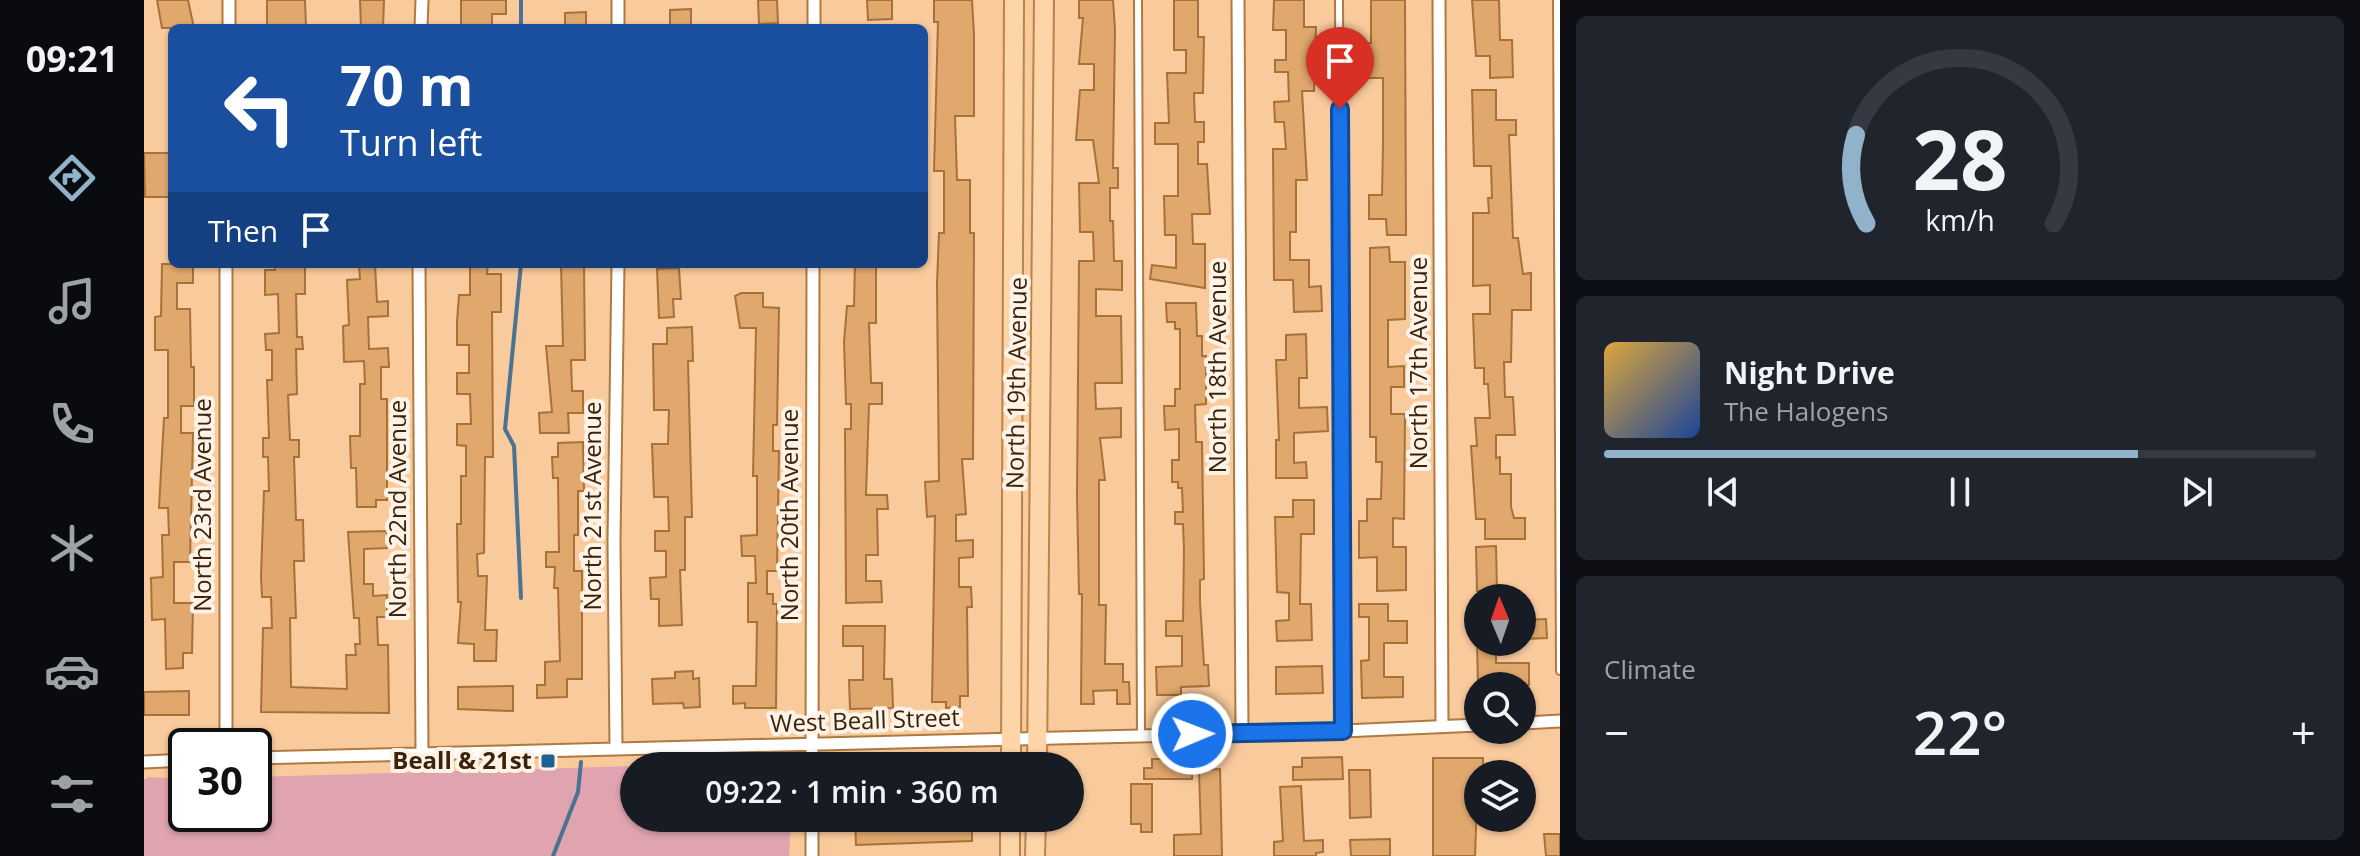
<!DOCTYPE html>
<meta charset="utf-8">
<style>
body{margin:0;font-family:"Open Sans",sans-serif;background:#20242c;color:#f1f3f6;height:100vh;display:flex;flex-direction:column;font-size:30px;white-space:nowrap}
*{box-sizing:border-box;margin:0}
p{font-size:26px;color:#9ea1a6}
.icon{flex:none;width:44px;height:44px;fill:none;stroke:currentColor;stroke-width:2;stroke-linecap:round;stroke-linejoin:round}
.map{position:relative;flex:1;overflow:hidden}
.side{display:flex;flex-direction:column;gap:16px;padding:16px;background:#0d0f14;width:800px}
.side>*{flex:none}
.hud{position:absolute;left:24px;top:24px;width:760px;height:244px;border-radius:12px;box-shadow:0 2px 6px #0004;background:#1a4fa0;color:#fff;overflow:hidden}
.needle{width:52px;rotate:358deg}
.tools{position:absolute;left:1320px;top:584px;display:grid;gap:16px}
.tools a{display:grid;place-items:center;width:72px;height:72px;border-radius:50%;background:#171b24;box-shadow:0 2px 6px #0004;font-size:40px}
.speed{position:absolute;left:24px;top:728px;display:flex;gap:16px;font-size:40px;font-weight:700;text-align:center}
.speed>*{display:grid;place-content:center;width:104px;height:104px;border-radius:50%;background:#171b24;box-shadow:0 2px 6px #0004;line-height:1}
.speed .limit{border:4px solid #111;border-radius:12px;background:#fff;color:#111}
.pin{position:absolute;display:grid;place-items:center;width:68px;height:68px;color:#fff;margin:-82px -34px;border-radius:50% 50% 50% 0;rotate:-45deg;box-shadow:0 0 8px #0007}
.pin .icon{rotate:45deg}
.me{position:absolute;width:88px;margin:-44px;rotate:89deg;stroke-linejoin:round;filter:drop-shadow(0 0 6px #0008)}
.turn{display:flex;align-items:center;gap:28px;height:168px;padding:0 40px;font-size:36px}
.turn .icon{width:104px;height:104px;stroke-width:2.5}
.turn b{display:block;font-size:56px;line-height:68px}
.then{display:flex;align-items:center;height:76px;padding:0 40px;background:#0003;gap:16px;font-size:30px}
.big{font-size:60px;font-weight:600;line-height:1.1}
.side .card{flex:1;display:flex;flex-direction:column;justify-content:center;gap:12px;min-width:0;padding:0 28px;border-radius:12px;background:#20242c}
.side .dial{align-items:center;gap:0}
.dial svg{height:208px;overflow:visible;fill:none;stroke:#363941;stroke-width:7;stroke-linecap:round;text-anchor:middle}
.dial text{fill:#f1f3f6;stroke:none}
.song{display:flex;align-items:center;gap:24px}
.cover{width:96px;height:96px;border-radius:12px;background:linear-gradient(135deg,hsl(40 70% 55%),hsl(220 70% 35%))}
.played{height:8px;border-radius:4px;background:linear-gradient(90deg,#91b2cb 75%,#363941 75%)}
.keys{display:flex;justify-content:space-around;direction:ltr}
.heat{display:flex;justify-content:space-between;align-items:center;font-size:44px;direction:ltr}
.trip{position:absolute;left:476px;top:752px;width:464px;height:80px;border-radius:40px;background:#171b24;box-shadow:0 2px 6px #0004;font-weight:600;line-height:80px;text-align:center}
main{display:flex;flex:1;min-height:0}
.tabs{display:flex;flex-direction:column;width:144px;justify-content:space-around;align-items:center;background:#090b0e;color:#9ea1a6}
.tabs .icon{width:56px;height:56px}
.tabs .on{color:#91b2cb}
.tabs b{font-size:36px;color:#f1f3f6}
.map>svg:first-child{display:block}
</style>
<main>
<nav class="tabs">
<b>09:21</b>
<svg class="icon on" aria-label="directions" viewBox="0 0 24 24"><path d="M12 3l9 9-9 9-9-9zM9 14v-3h6M13 9l2 2-2 2"/></svg>
<svg class="icon" aria-label="music" viewBox="0 0 24 24"><path d="M9 18V5l10-2v13"/><circle cx="6" cy="18" r="3"/><circle cx="16" cy="16" r="3"/></svg>
<svg class="icon" aria-label="phone" viewBox="0 0 24 24"><path d="M5 4h4l2 5-3 2q2 4 5 5l2-3 5 2v4C11 20 4 13 5 4z"/></svg>
<svg class="icon" aria-label="climate" viewBox="0 0 24 24"><path d="M12 3v18M4 7l16 10M4 17L20 7"/></svg>
<svg class="icon" aria-label="car" viewBox="0 0 24 24"><path d="M5 17H2v-5l4-1 3-4h7l3 4 3 1v5h-3M9 17h6M6 11h13"/><circle cx="7" cy="17" r="2"/><circle cx="17" cy="17" r="2"/></svg>
<svg class="icon" aria-label="filters" viewBox="0 0 24 24"><path d="M4 7h16M4 17h16"/><circle cx="9" cy="7" r="2"/><circle cx="15" cy="17" r="2"/></svg>
</nav>
<div class="map">
<svg width="1416" height="856" viewBox="0 0 1416 856">
<rect width="100%" height="100%" fill="#f9ca9c"/>
<path fill="#e0a4b0" d="M 490,766 L 490,818 L 647,818 L 645,856 L 0,856 L 0,780 L 4,777 L 42,779 L 42,814 L 110,814 L 110,777 Z"/>
<g fill="none" stroke-linecap="round" stroke-linejoin="round">
<path stroke="#4a7392" stroke-width="4" d="M 377,28 L 377,0
M 377,264 L 361,429 L 370,446 L 377,598
M 409,856 L 434,792 L 437,762"/>
</g>
<path fill="#e1a86e" stroke="#a77138" stroke-width="2" d="M 13,0 L 44,0 L 50,28 L 18,28 Z
M 123,0 L 161,0 L 162,28 L 123,28 Z
M 216,0 L 240,0 L 239,28 L 217,28 Z
M 317,0 L 362,0 L 362,14 L 348,14 L 348,28 L 317,28 Z
M 614,0 L 633,0 L 634,23 L 615,24 Z
M 723,0 L 748,0 L 748,19 L 724,20 Z
M 790,0 L 828,0 L 830,35 L 830,116 L 811,116 L 813,180 L 826,180 L 826,233 L 830,233 L 829,459 L 818,459 L 822,514 L 812,515 L 812,541 L 829,540 L 829,557 L 815,558 L 815,587 L 827,587 L 828,607 L 823,607 L 824,696 L 816,696 L 816,707 L 802,708 L 802,702 L 788,702 L 791,516 L 783,517 L 781,482 L 795,481 L 793,284 L 795,233 L 800,233 L 800,171 L 790,171 L 794,22 L 790,22 Z
M 935,0 L 969,0 L 971,29 L 969,168 L 974,168 L 974,188 L 966,188 L 966,221 L 969,221 L 970,261 L 978,261 L 978,290 L 952,289 L 952,316 L 977,316 L 978,383 L 951,383 L 952,409 L 977,408 L 977,437 L 956,438 L 961,480 L 955,480 L 955,605 L 962,605 L 961,664 L 979,664 L 979,682 L 985,682 L 986,704 L 973,704 L 973,690 L 949,691 L 950,704 L 937,704 L 938,594 L 935,594 L 933,496 L 935,261 L 950,261 L 949,232 L 936,232 L 935,183 L 955,183 L 949,140 L 932,140 L 936,90 L 950,90 L 950,64 L 935,64 L 939,18 L 935,18 Z
M 1030,0 L 1054,0 L 1054,37 L 1060,37 L 1059,93 L 1050,93 L 1051,122 L 1060,122 L 1060,142 L 1054,142 L 1054,164 L 1063,164 L 1066,214 L 1048,214 L 1049,244 L 1061,244 L 1061,288 L 1006,279 L 1008,265 L 1032,268 L 1032,235 L 1021,235 L 1020,196 L 1034,196 L 1034,144 L 1011,144 L 1011,123 L 1025,123 L 1023,73 L 1042,73 L 1042,50 L 1030,50 Z
M 1130,0 L 1160,0 L 1160,27 L 1172,27 L 1170,91 L 1158,91 L 1163,180 L 1152,180 L 1152,232 L 1146,232 L 1146,260 L 1165,260 L 1165,287 L 1177,286 L 1178,311 L 1150,312 L 1149,280 L 1130,280 L 1129,149 L 1142,149 L 1140,122 L 1131,122 L 1130,102 L 1145,101 L 1144,72 L 1131,72 L 1131,60 L 1142,60 L 1142,30 L 1129,30 Z
M 1227,0 L 1261,0 L 1262,235 L 1243,235 L 1242,219 L 1225,219 L 1225,195 L 1238,195 L 1239,144 L 1239,78 L 1215,78 L 1220,43 L 1227,43 Z
M 1328,0 L 1355,0 L 1356,40 L 1368,40 L 1369,77 L 1346,78 L 1346,56 L 1332,56 Z
M 547,9 L 547,28 L 526,28 L 526,10 Z
M 442,12 L 442,28 L 421,28 L 421,13 Z
M 1328,90 L 1352,90 L 1352,120 L 1372,120 L 1372,135 L 1365,135 L 1369,238 L 1374,238 L 1379,274 L 1387,273 L 1387,310 L 1368,310 L 1367,362 L 1360,362 L 1361,397 L 1369,397 L 1371,435 L 1352,435 L 1352,458 L 1356,457 L 1356,474 L 1367,474 L 1367,507 L 1370,518 L 1381,518 L 1381,539 L 1341,539 L 1341,519 L 1332,519 L 1327,446 L 1333,446 L 1331,418 L 1346,418 L 1344,384 L 1340,384 L 1340,368 L 1331,368 L 1329,314 L 1346,314 L 1346,285 L 1329,286 L 1329,213 L 1345,213 L 1344,198 L 1348,198 L 1347,166 L 1330,166 Z
M 0,153 L 28,153 L 28,197 L 1,197 Z
M 1245,247 L 1246,262 L 1261,262 L 1261,319 L 1244,320 L 1244,367 L 1260,366 L 1260,387 L 1247,387 L 1247,414 L 1261,414 L 1260,519 L 1249,518 L 1249,547 L 1262,547 L 1262,590 L 1233,591 L 1233,557 L 1215,558 L 1215,521 L 1223,521 L 1223,499 L 1237,499 L 1238,462 L 1232,462 L 1232,437 L 1226,437 L 1226,248 Z
M 18,264 L 49,264 L 49,283 L 33,283 L 33,309 L 46,309 L 47,367 L 50,367 L 50,406 L 37,406 L 37,433 L 49,433 L 46,562 L 30,562 L 30,603 L 49,603 L 48,653 L 39,653 L 39,668 L 22,669 L 21,619 L 8,620 L 7,578 L 19,577 L 18,535 L 25,535 L 24,508 L 15,508 L 20,418 L 24,418 L 24,350 L 11,350 L 11,317 L 17,316 Z
M 131,264 L 161,264 L 161,294 L 152,294 L 153,337 L 158,337 L 159,349 L 152,349 L 153,394 L 144,395 L 146,440 L 155,440 L 155,457 L 150,457 L 152,520 L 159,520 L 160,561 L 150,561 L 152,618 L 146,618 L 147,687 L 203,689 L 202,655 L 212,655 L 211,644 L 216,644 L 215,618 L 210,618 L 204,532 L 243,531 L 243,548 L 220,549 L 220,584 L 229,584 L 229,596 L 243,595 L 243,617 L 233,617 L 234,645 L 244,645 L 245,713 L 117,712 L 119,628 L 128,628 L 127,597 L 118,597 L 117,576 L 120,491 L 125,491 L 124,457 L 119,457 L 119,438 L 125,438 L 123,380 L 128,380 L 128,350 L 122,350 L 121,334 L 135,333 L 134,294 L 121,295 L 121,270 L 131,270 Z
M 215,264 L 231,264 L 233,302 L 244,301 L 244,316 L 224,317 L 225,349 L 244,348 L 245,367 L 237,367 L 237,399 L 243,399 L 243,500 L 232,500 L 232,507 L 213,507 L 212,468 L 207,468 L 206,436 L 216,436 L 216,384 L 221,384 L 220,361 L 200,362 L 199,326 L 205,325 L 203,280 L 216,279 Z
M 326,264 L 344,264 L 343,274 L 357,274 L 357,312 L 348,312 L 349,457 L 341,457 L 340,553 L 333,554 L 334,576 L 343,576 L 341,630 L 353,630 L 352,661 L 330,661 L 330,644 L 314,643 L 317,602 L 314,602 L 313,524 L 317,524 L 317,476 L 322,476 L 322,446 L 313,445 L 313,424 L 327,424 L 326,394 L 313,394 L 313,373 L 325,373 L 325,345 L 313,345 L 313,322 L 315,295 L 326,295 Z
M 417,264 L 440,264 L 441,360 L 427,360 L 428,391 L 439,391 L 439,413 L 424,413 L 425,433 L 396,433 L 395,413 L 408,412 L 402,346 L 419,346 Z
M 711,264 L 732,264 L 732,323 L 725,323 L 727,383 L 738,383 L 738,404 L 725,404 L 722,495 L 743,495 L 744,509 L 733,509 L 734,555 L 722,555 L 722,581 L 737,581 L 738,602 L 702,603 L 701,429 L 707,429 L 707,404 L 702,404 L 700,342 L 703,306 L 710,306 Z
M 535,268 L 537,299 L 529,299 L 530,317 L 515,318 L 513,269 Z
M 597,293 L 619,293 L 619,307 L 635,308 L 633,425 L 629,425 L 629,451 L 635,451 L 633,571 L 623,571 L 623,594 L 629,594 L 629,604 L 633,604 L 632,708 L 601,708 L 601,703 L 589,704 L 589,686 L 612,686 L 613,622 L 604,622 L 604,583 L 612,583 L 611,556 L 598,556 L 597,536 L 613,535 L 613,476 L 609,476 L 612,328 L 596,328 L 591,296 Z
M 1022,303 L 1052,303 L 1053,336 L 1058,336 L 1058,356 L 1062,356 L 1062,404 L 1051,405 L 1052,442 L 1058,442 L 1060,579 L 1056,580 L 1056,602 L 1060,665 L 1064,665 L 1065,686 L 1037,687 L 1037,695 L 1013,695 L 1012,667 L 1038,666 L 1038,636 L 1022,636 L 1022,621 L 1039,621 L 1040,549 L 1039,524 L 1031,524 L 1031,512 L 1039,512 L 1038,488 L 1034,488 L 1034,482 L 1028,482 L 1028,460 L 1035,460 L 1035,429 L 1021,430 L 1020,406 L 1031,406 L 1031,389 L 1036,389 L 1036,329 L 1031,329 L 1031,322 L 1023,322 Z
M 548,327 L 549,361 L 544,361 L 548,517 L 541,517 L 541,570 L 536,570 L 538,625 L 515,626 L 515,599 L 507,599 L 506,578 L 522,577 L 522,551 L 511,551 L 511,531 L 525,531 L 524,497 L 510,497 L 508,444 L 524,444 L 525,410 L 510,410 L 509,344 L 523,344 L 523,328 Z
M 1162,334 L 1163,378 L 1155,378 L 1155,408 L 1183,407 L 1184,431 L 1150,433 L 1150,463 L 1162,462 L 1163,478 L 1132,478 L 1132,440 L 1135,440 L 1132,360 L 1142,360 L 1142,335 Z
M 439,442 L 440,491 L 434,491 L 434,535 L 430,535 L 430,571 L 438,571 L 438,679 L 423,679 L 423,697 L 393,698 L 393,685 L 401,685 L 401,662 L 416,661 L 414,588 L 410,588 L 411,567 L 402,567 L 402,552 L 415,552 L 414,478 L 409,478 L 408,457 L 414,457 L 414,443 Z
M 1149,500 L 1170,500 L 1170,534 L 1157,534 L 1156,604 L 1167,604 L 1168,640 L 1133,641 L 1132,621 L 1145,620 L 1145,593 L 1133,592 L 1131,517 L 1149,517 Z
M 1352,546 L 1353,591 L 1333,591 L 1332,547 Z
M 1215,604 L 1244,604 L 1244,621 L 1263,621 L 1263,643 L 1240,643 L 1240,677 L 1259,677 L 1259,697 L 1218,698 L 1217,661 L 1225,660 L 1225,617 L 1215,617 Z
M 1402,619 L 1403,638 L 1380,639 L 1380,620 Z
M 699,626 L 741,626 L 740,679 L 748,679 L 749,708 L 706,709 L 705,680 L 719,680 L 719,646 L 699,646 Z
M 1333,642 L 1352,642 L 1352,663 L 1385,663 L 1385,685 L 1334,686 Z
M 1178,666 L 1179,693 L 1132,694 L 1132,667 Z
M 549,671 L 549,679 L 555,678 L 556,707 L 540,708 L 539,703 L 509,704 L 508,679 L 531,678 L 531,672 Z
M 369,686 L 369,711 L 314,709 L 314,687 Z
M 45,691 L 45,715 L 0,715 L 0,692 Z
M 1198,757 L 1199,779 L 1149,780 L 1149,767 L 1158,767 L 1158,758 Z
M 1289,758 L 1339,758 L 1339,774 L 1334,774 L 1331,856 L 1289,856 Z
M 1008,759 L 1048,759 L 1048,779 L 1000,779 L 1000,768 L 1008,768 Z
M 1076,769 L 1078,856 L 1030,856 L 1030,835 L 1057,834 L 1055,770 Z
M 1205,770 L 1226,770 L 1227,817 L 1206,818 Z
M 987,784 L 1008,784 L 1008,832 L 997,832 L 997,824 L 987,824 Z
M 1157,786 L 1160,841 L 1179,840 L 1179,852 L 1172,853 L 1172,856 L 1130,856 L 1130,842 L 1139,841 L 1136,787 Z
M 711,818 L 828,818 L 828,841 L 712,845 Z
M 1400,834 L 1416,834 L 1416,856 L 1402,856 Z
M 1246,839 L 1246,856 L 1207,856 L 1206,840 Z"/>
<g fill="none" stroke-linecap="round" stroke-linejoin="round">
<defs>
<path id="lane" d="M 994,0 L 997,735
M 1195,0 L 1199,731
M 1413,0 L 1416,671"/>
<path id="street" d="M 474,0 L 474,28
M 1094,0 L 1098,734
M 1295,0 L 1298,726
M 85,28 L 85,0
M 277,28 L 278,0
M 670,28 L 670,0
M 275,264 L 278,753
M 1378,723 L 1416,721
M 82,746 L 82,264
M 472,748 L 470,541 L 474,264
M 110,758 L 1199,731 L 1334,725
M 0,762 L 42,760
M 668,766 L 669,264
M 668,818 L 668,856"/>
<path id="primary" d="M 867,766 L 870,0
M 893,766 L 900,0
M 866,856 L 866,818
M 891,856 L 892,818"/>
</defs>
<use href="#lane" stroke="#af7940" stroke-width="10"/>
<use href="#street" stroke="#af7940" stroke-width="15"/>
<use href="#primary" stroke="#b9844c" stroke-width="22"/>
<use href="#lane" stroke="#fff" stroke-width="6"/>
<use href="#street" stroke="#fff" stroke-width="11"/>
<use href="#primary" stroke="#fed4a9" stroke-width="18"/>
</g>
<g fill="none" stroke-linecap="round" stroke-linejoin="round">
<defs>
<path id="route" d="M 1048,734 L 1199,731 L 1196,109"/>
</defs>
<use href="#route" stroke="#114b97" stroke-width="20"/>
<use href="#route" stroke="#1a73e8" stroke-width="14"/>
</g>
<rect fill="#1b6296" stroke="#fff3e7" stroke-width="3" x="396" y="753" width="16" height="16" rx="4"/>
<g text-anchor="middle" stroke-width="8" stroke-linejoin="round" paint-order="stroke">
<g font-size="24" fill="#39230a" stroke="#fff3e7">
<text transform="translate(1275 363) rotate(-90)" y="8">North 17th Avenue</text>
<text transform="translate(1074 367) rotate(-90)" y="8">North 18th Avenue</text>
<text transform="translate(873 383) rotate(-89)" y="8">North 19th Avenue</text>
<text transform="translate(59 505) rotate(-90)" y="8">North 23rd Avenue</text>
<text transform="translate(449 506) rotate(-90)" y="8">North 21st Avenue</text>
<text transform="translate(254 509) rotate(-90)" y="8">North 22nd Avenue</text>
<text transform="translate(646 515) rotate(-90)" y="8">North 20th Avenue</text>
<text transform="translate(721 721) rotate(-2)" y="8">West Beall Street</text>
</g>
<g font-size="24" font-weight="bold" fill="#39230a" stroke="#fff3e7" text-anchor="end">
<text x="388" y="769">Beall &amp; 21st</text>
</g>
</g>
</svg>
<div class="tools">
<a><svg class="needle" viewBox="-14 -14 28 28"><path d="M0-13l5 13h-10z" fill="#e53935"/><path d="M0 13l5-13h-10z" fill="#9ea1a6"/></svg></a>
<a><svg class="icon" aria-label="search" viewBox="0 0 24 24"><circle cx="10" cy="10" r="6"/><path d="M15 15l6 6"/></svg></a>
<a><svg class="icon" aria-label="layers" viewBox="0 0 24 24"><path d="M12 4l9 5-9 5-9-5zM3 14l9 5 9-5"/></svg></a>
</div>
<div class="speed"><div class="limit">30</div></div>
<div class="pin" style="left:1196px;top:109px;background:#d93025"><svg class="icon" aria-label="arrive" viewBox="0 0 24 24"><path d="M6 21V4h12l-3 4 3 4H6"/></svg></div>
<svg class="me" style="left:1048px;top:734px" viewBox="-20 -20 40 40"><circle r="17" fill="#1a73e8" stroke="#fff" stroke-width="3"/><path d="M0-11L8 9 0 5-8 9z" fill="#fff"/></svg>
<div class="trip">09:22 · 1 min · 360 m</div>
<div class="hud">
<div class="turn"><svg class="icon" aria-label="left" viewBox="0 0 24 24"><path d="M17 20v-9H6M10 6l-5 5 5 5"/></svg><div><b>70 m</b>Turn left</div></div>
<div class="then">Then<svg class="icon" aria-label="arrive" viewBox="0 0 24 24"><path d="M6 21V4h12l-3 4 3 4H6"/></svg></div>
</div>
</div>
<section class="side">
<div class="card dial"><svg viewBox="0 0 100 80">
<path d="M14 69A42 42 0 1 1 86 69"/>
<path d="M14 69A42 42 0 0 1 10 35" stroke="#91b2cb"/>
<text x="50" y="56" font-size="32" font-weight="700">28</text>
<text x="50" y="72" font-size="11">km/h</text>
</svg></div>
<div class="card">
<div class="song"><i class="cover"></i><div><b>Night Drive</b><p>The Halogens</p></div></div>
<div class="played"></div>
<div class="keys"><svg class="icon" aria-label="previous" viewBox="0 0 24 24"><path d="M18 5L8 12l10 7zM5 5v14"/></svg><svg class="icon" aria-label="pause" viewBox="0 0 24 24"><path d="M8 5v14M16 5v14"/></svg><svg class="icon" aria-label="next" viewBox="0 0 24 24"><path d="M6 5l10 7-10 7zM19 5v14"/></svg></div>
</div>
<div class="card"><p>Climate</p>
<div class="heat"><a>−</a><b class="big">22°</b><a>+</a></div>
</div>
</section>
</main>
